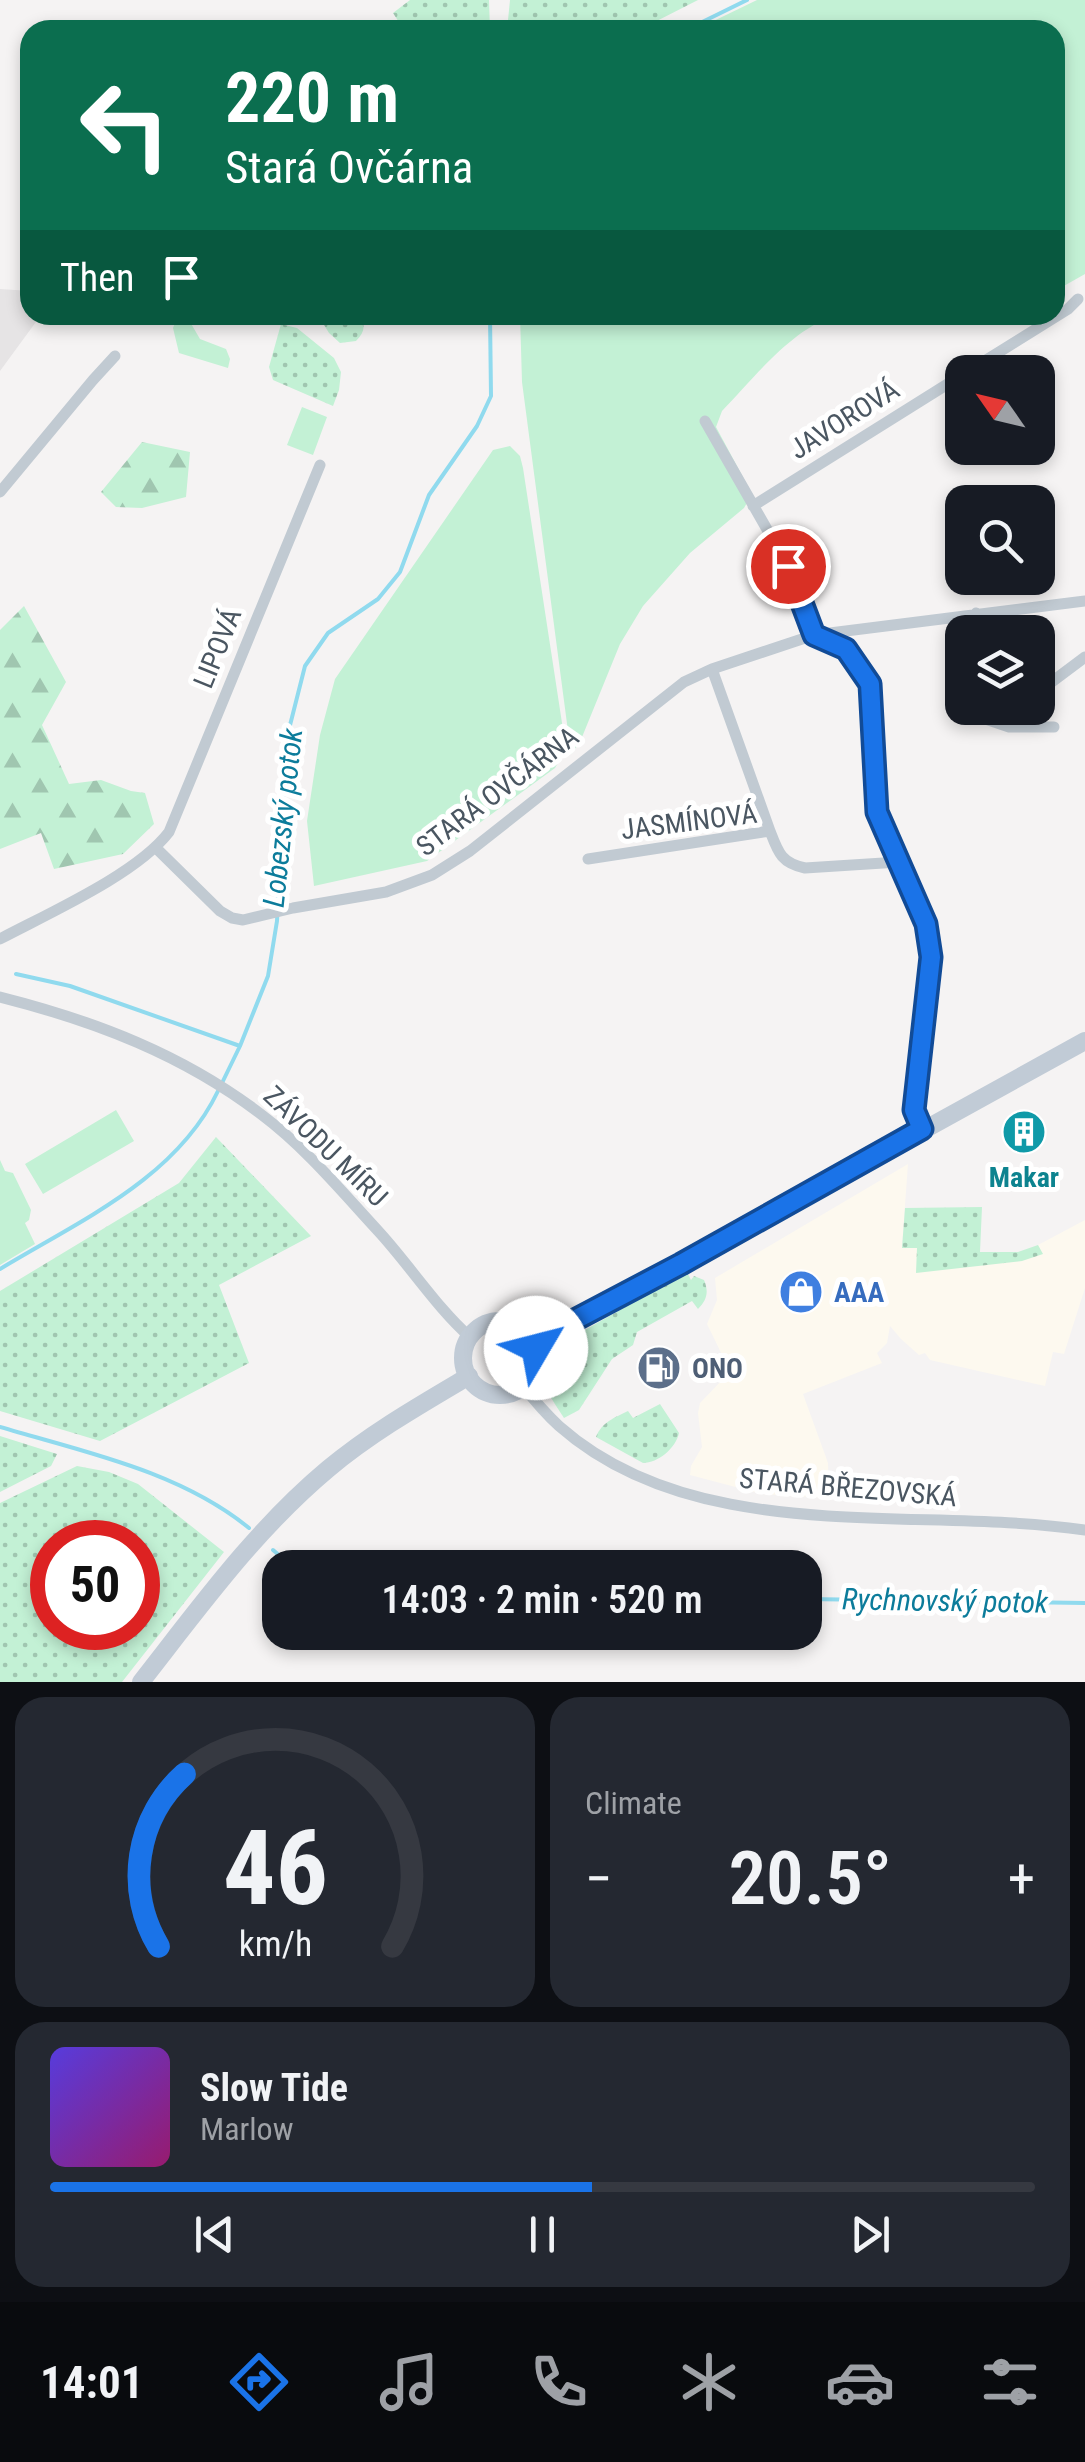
<!DOCTYPE html>
<meta charset="utf-8">
<style>
body{margin:0;font-family:"Roboto Condensed",sans-serif;background:#242831;color:#f1f3f6;height:100vh;display:flex;flex-direction:column;font-size:38px;white-space:nowrap}
*{box-sizing:border-box;margin:0}
p{font-size:32px;color:#9ea1a6}
.icon{flex:none;width:55px;height:55px;fill:none;stroke:currentColor;stroke-width:2;stroke-linecap:round;stroke-linejoin:round}
.map{position:relative;height:1682px;overflow:hidden}
.sheet{display:flex;flex-direction:column;gap:15px;padding:15px;background:#0d0f14;flex:1}
.sheet>*{flex:none}
.guide{position:absolute;left:20px;top:20px;width:1045px;height:305px;border-radius:30px;box-shadow:0 5px 15px #0003;background:#0b6e4f;color:#fff;overflow:hidden}
.needle{width:65px;rotate:304deg}
.controls{position:absolute;left:945px;top:355px;display:grid;gap:20px}
.controls a{display:grid;place-items:center;width:110px;height:110px;border-radius:20px;background:#171b24;box-shadow:0 5px 15px #0003;font-size:50px}
.speed{position:absolute;left:30px;top:1520px;display:flex;gap:20px;font-size:50px;font-weight:700;text-align:center}
.speed>*{display:grid;place-content:center;width:130px;height:130px;border-radius:50%;background:#171b24;box-shadow:0 5px 15px #0003;line-height:1}
.speed .limit{border:15px solid #d22;background:#fff;color:#111}
.pin{position:absolute;display:grid;place-items:center;width:85px;height:85px;color:#fff;margin:-42px;border:5px solid #fff;border-radius:50%;box-shadow:0 2px 10px #0007}
.me{position:absolute;width:110px;margin:-55px;rotate:53deg;stroke-linejoin:round;filter:drop-shadow(0 0 8px #0008)}
.turn{display:flex;align-items:center;gap:35px;height:210px;padding:0 40px;font-size:45px}
.turn .icon{width:130px;height:130px;stroke-width:2.5}
.turn b{display:block;font-size:70px;line-height:85px}
.then{display:flex;align-items:center;height:95px;padding:0 40px;background:#0003;gap:20px;font-size:38px}
.big{font-size:75px;font-weight:600;line-height:1.1}
.sheet .tile{flex:1;display:flex;flex-direction:column;justify-content:center;gap:15px;min-width:0;padding:0 35px;border-radius:30px;background:#242831}
.sheet .dial{align-items:center;gap:0}
.dial svg{height:260px;overflow:visible;fill:none;stroke:#363941;stroke-width:7;stroke-linecap:round;text-anchor:middle}
.dial text{fill:#f1f3f6;stroke:none}
.song{display:flex;align-items:center;gap:30px}
.cover{width:120px;height:120px;border-radius:15px;background:linear-gradient(135deg,hsl(250 70% 55%),hsl(320 70% 35%))}
.played{height:10px;border-radius:5px;background:linear-gradient(90deg,#1a73e8 55%,#363941 55%)}
.keys{display:flex;justify-content:space-around;direction:ltr}
.heat{display:flex;justify-content:space-between;align-items:center;font-size:55px;direction:ltr}
.sheet .tiles{flex:1;display:grid;gap:15px;grid-template-columns:1fr 1fr}
.tile:last-child{grid-column:span 2}
.trip{position:absolute;left:262px;top:1550px;width:560px;height:100px;border-radius:30px;background:#171b24;box-shadow:0 5px 15px #0003;font-weight:600;line-height:100px;text-align:center}
.tab-bar{display:flex;height:160px;justify-content:space-around;align-items:center;background:#090b0e;color:#9ea1a6}
.tab-bar .icon{width:70px;height:70px}
.tab-bar .current{color:#1a73e8}
.tab-bar b{font-size:45px;color:#f1f3f6}
.map>svg:first-child{display:block}
</style>
<div class="map">
<svg width="1085" height="1682" viewBox="0 0 1085 1682">
<defs>
<pattern id="grass-dots" width="8" height="8" patternUnits="userSpaceOnUse" patternTransform="scale(2.5)"><rect width="8" height="8" fill="#c3f1d5"/><path d="M2 2h.1M6 6h.1" fill="none" stroke="#a0c6b0" stroke-width="1.8" stroke-linecap="round"/></pattern>
<pattern id="forest-firs" width="22" height="20" patternUnits="userSpaceOnUse" patternTransform="scale(2.5)"><rect width="22" height="20" fill="#c3f1d5"/><path d="M5 1l3.5 6h-7zM16 11l3.5 6h-7z" fill="#a0c6b0"/></pattern>
</defs>
<rect width="100%" height="100%" fill="#f5f3f3"/>
<path fill="#fdf9ef" d="M 908,1164 L 902,1247 L 917,1248 L 917,1271 L 1042,1254 L 1038,1245 L 1085,1220 L 1085,1288 L 1064,1354 L 1053,1352 L 1045,1386 L 930,1360 L 925,1353 L 919,1355 L 901,1339 L 890,1326 L 887,1343 L 877,1353 L 882,1363 L 803,1394 L 828,1463 L 829,1498 L 762,1494 L 690,1475 L 691,1466 L 702,1447 L 698,1413 L 700,1403 L 727,1375 L 728,1367 L 707,1324 L 717,1300 L 715,1278 Z"/>
<path fill="#e6e4e5" d="M 0,289 L 30,291 L 30,315 L 41,315 L 0,371 Z"/>
<path fill="url(#grass-dots)" fill-rule="evenodd" d="M 410,0 L 489,0 L 490,30 L 404,30 L 393,13 Z
M 510,0 L 698,0 L 639,30 L 507,30 Z
M 318,315 L 359,315 C 366,325 365,332 356,341 L 340,343 L 329,333 Z
M 281,324 L 297,328 L 334,358 L 341,372 L 339,390 L 333,406 L 273,380 L 269,367 Z
M 216,1137 L 311,1236 L 219,1285 L 249,1363 L 100,1441 L 0,1411 L 0,1291 L 179,1183 Z
M 982,1207 L 980,1252 L 1018,1252 L 1038,1245 L 1043,1254 L 1022,1261 L 916,1273 L 917,1248 L 902,1248 L 905,1208 Z
M 687,1272 L 691,1280 L 694,1276 L 704,1280 C 709,1292 707,1300 698,1309 L 692,1301 L 637,1332 L 633,1345 L 612,1359 L 579,1410 L 564,1418 C 544,1387 530,1372 562,1343 Z
M 660,1404 L 679,1433 C 676,1448 658,1463 643,1463 L 596,1437 C 602,1422 614,1418 628,1411 L 633,1418 Z
M 0,1436 L 57,1454 L 51,1466 L 0,1492 Z
M 77,1466 L 109,1472 L 138,1484 L 224,1552 L 122,1682 L 0,1682 L 0,1503 ZM 52,1542 L 138,1542 L 138,1628 L 52,1628 Z"/>
<path fill="url(#forest-firs)" d="M 142,442 L 190,452 L 186,497 L 142,508 L 116,507 L 101,492 Z
M 24,606 L 66,682 L 42,725 L 69,784 L 101,780 L 131,791 L 145,793 L 154,824 L 123,854 L 54,869 L 41,833 L 0,849 L 0,630 Z"/>
<path fill="#c3f1d5" d="M 757,0 L 1085,0 L 1085,274 L 1055,291 L 1055,30 L 695,30 Z
M 178,315 L 186,315 L 200,339 L 226,349 L 230,359 L 228,368 L 179,353 L 173,328 Z
M 520,315 L 837,315 C 792,328 754,378 722,411 L 716,427 L 752,494 L 744,508 L 690,553 L 643,606 L 620,644 L 580,742 L 571,754 L 522,382 Z
M 302,407 L 327,417 L 313,455 L 287,445 Z
M 510,446 L 520,456 L 523,468 L 566,749 L 555,768 L 427,861 L 314,886 L 307,821 L 320,735 L 335,679 L 493,450 Z
M 116,1110 L 134,1141 L 43,1194 L 25,1164 Z
M 0,1160 L 5,1171 L 13,1173 L 31,1210 L 29,1220 L 25,1223 L 35,1244 L 0,1265 Z"/>
<g fill="none" stroke-linecap="round" stroke-linejoin="round">
<path stroke="#90daee" stroke-width="4" d="M 686,30 L 747,0
M 16,974 L 70,986 L 240,1046
M 222,1083 L 240,1046 L 268,976 L 277,921 L 286,741 L 305,666 L 328,633 L 378,599 L 400,572 L 429,495 L 477,426 L 491,396 L 490,315
M 0,1269 C 79,1221 176,1179 218,1091
M 0,1427 C 84,1452 179,1471 249,1528
M 273,1550 L 294,1568
M 805,1599 L 1085,1603"/>
<path stroke="#c1cad2" stroke-width="11" d="M 967,372 L 1068,309 L 1078,299
M 705,421 L 788,566 L 814,635 L 846,649 L 870,684 L 877,812 L 926,924 L 931,957 L 914,1110 L 922,1129
M 0,492 L 93,380 L 115,356
M 753,506 L 962,375
M 975,632 L 976,613
M 712,669 L 770,831
M 1038,685 L 1049,684 L 1085,657
M 969,708 L 968,713 L 1009,727 L 1054,727
M 156,848 L 220,911 L 232,918 L 243,920 L 293,908 L 386,892 L 432,875 L 470,851 L 684,682 L 712,669 L 814,635 L 1085,601
M 588,859 L 770,831 C 778,852 781,863 805,868 L 899,862
M 0,939 C 49,913 137,874 169,832 L 320,465
M 0,997 C 95,1021 184,1055 262,1115 C 306,1148 343,1193 380,1233 C 410,1266 438,1309 470,1337
M 523,1386 C 534,1400 546,1414 559,1426 C 698,1549 917,1505 1085,1530"/>
<path stroke="#c1cbd6" stroke-width="18" d="M463 1358a37 37 0 1 1 74 0a37 37 0 1 1-74 0Z
M 533,1341 L 681,1264 L 1085,1041
M 141,1682 C 199,1608 255,1530 328,1469 C 371,1433 420,1405 469,1376"/>
</g>
<g fill="none" stroke-linecap="round" stroke-linejoin="round">
<defs>
<path id="route" d="M 536,1348 L 533,1342 L 681,1264 L 922,1129 L 914,1110 L 931,957 L 926,924 L 877,812 L 870,684 L 846,649 L 814,635 L 788,566"/>
</defs>
<use href="#route" stroke="#114b97" stroke-width="25"/>
<use href="#route" stroke="#1a73e8" stroke-width="18"/>
</g>
<defs>
<symbol id="building-disc" viewBox="-11 -11 22 22"><circle r="9.5" fill="#0f9aa8" stroke="#fff"/><path d="M-4-6H4V6H1V3H-1V6H-4ZM-2.5-4.3h1.7v1.8h-1.7ZM.8-4.3h1.7v1.8H.8ZM-2.5-1h1.7V.8h-1.7ZM.8-1h1.7V.8H.8Z" fill="#fff"/></symbol>
<symbol id="shop-disc" viewBox="-11 -11 22 22"><circle r="9.5" fill="#3f7fe0" stroke="#fff"/><path d="M-5-2.5h2.3a2.7 3.5 0 0 1 5.4 0H5L5.5 6h-11ZM-1.5-2.5h3a1.5 2.3 0 0 0-3 0Z" fill="#fff"/></symbol>
<symbol id="fuel-disc" viewBox="-11 -11 22 22"><circle r="9.5" fill="#5c6f8a" stroke="#fff"/><path d="M-5.5-6h7V0h2V4h1.3V-2.5L3-4.5l.8-.8L6-3V5H2.5V1h-1V6h-7ZM-4.2-4.7v3.2H.2V-4.7Z" fill="#fff"/></symbol>
</defs>
<g fill-rule="evenodd">
<use href="#building-disc" x="999" y="1107" width="50" height="50"/>
<use href="#shop-disc" x="776" y="1267" width="50" height="50"/>
<use href="#fuel-disc" x="634" y="1343" width="50" height="50"/>
</g>
<g text-anchor="middle" stroke-width="10" stroke-linejoin="round" paint-order="stroke">
<g font-size="28" fill="#4a5661" stroke="#fff">
<text transform="translate(844 419) rotate(-32)" y="10">JAVOROVÁ</text>
<text transform="translate(217 648) rotate(-68)" y="10">LIPOVÁ</text>
<text transform="translate(497 791) rotate(-37)" y="10">STARÁ OVČÁRNA</text>
<text transform="translate(689 821) rotate(-7)" y="10">JASMÍNOVÁ</text>
<text transform="translate(326 1146) rotate(44)" y="10">ZÁVODU MÍRU</text>
<text transform="translate(848 1487) rotate(5)" y="10">STARÁ BŘEZOVSKÁ</text>
</g>
<g font-size="28" font-weight="bold" fill="#0d838f" stroke="#fff">
<text x="1024" y="1187">Makar</text>
</g>
<g font-size="28" font-weight="bold" fill="#366cbe" stroke="#fff" text-anchor="start">
<text x="834" y="1302">AAA</text>
</g>
<g font-size="28" font-weight="bold" fill="#4e5e75" stroke="#fff" text-anchor="start">
<text x="692" y="1378">ONO</text>
</g>
<g font-size="30" font-style="italic" fill="#0c7c9b" stroke="#fff">
<text transform="translate(283 818) rotate(-84)" y="10">Lobezský potok</text>
<text transform="translate(945 1601) rotate(1)" y="10">Rychnovský potok</text>
</g>
</g>
</svg>
<div class="controls">
<a><svg class="needle" viewBox="-14 -14 28 28"><path d="M0-13l5 13h-10z" fill="#e53935"/><path d="M0 13l5-13h-10z" fill="#9ea1a6"/></svg></a>
<a><svg class="icon" aria-label="search" viewBox="0 0 24 24"><circle cx="10" cy="10" r="6"/><path d="M15 15l6 6"/></svg></a>
<a><svg class="icon" aria-label="layers" viewBox="0 0 24 24"><path d="M12 4l9 5-9 5-9-5zM3 14l9 5 9-5"/></svg></a>
</div>
<div class="speed"><div class="limit">50</div></div>
<div class="pin" style="left:788px;top:566px;background:#d93025"><svg class="icon" aria-label="arrive" viewBox="0 0 24 24"><path d="M6 21V4h12l-3 4 3 4H6"/></svg></div>
<svg class="me" style="left:536px;top:1348px" viewBox="-20 -20 40 40"><circle r="19" fill="#fff"/><path d="M0-13L10 11 0 6-10 11z" fill="#1a73e8"/></svg>
<div class="trip">14:03 · 2 min · 520 m</div>
<div class="guide">
<div class="turn"><svg class="icon" aria-label="left" viewBox="0 0 24 24"><path d="M17 20v-9H6M10 6l-5 5 5 5"/></svg><div><b>220 m</b>Stará Ovčárna</div></div>
<div class="then">Then<svg class="icon" aria-label="arrive" viewBox="0 0 24 24"><path d="M6 21V4h12l-3 4 3 4H6"/></svg></div>
</div>
</div>
<section class="sheet">
<div class="tiles">
<div class="tile dial"><svg viewBox="0 0 100 80">
<path d="M14 69A42 42 0 1 1 86 69"/>
<path d="M14 69A42 42 0 0 1 22 16" stroke="#1a73e8"/>
<text x="50" y="56" font-size="32" font-weight="700">46</text>
<text x="50" y="72" font-size="11">km/h</text>
</svg></div>
<div class="tile"><p>Climate</p>
<div class="heat"><a>−</a><b class="big">20.5°</b><a>+</a></div>
</div>
<div class="tile">
<div class="song"><i class="cover"></i><div><b>Slow Tide</b><p>Marlow</p></div></div>
<div class="played"></div>
<div class="keys"><svg class="icon" aria-label="previous" viewBox="0 0 24 24"><path d="M18 5L8 12l10 7zM5 5v14"/></svg><svg class="icon" aria-label="pause" viewBox="0 0 24 24"><path d="M8 5v14M16 5v14"/></svg><svg class="icon" aria-label="next" viewBox="0 0 24 24"><path d="M6 5l10 7-10 7zM19 5v14"/></svg></div>
</div>
</div>
</section>
<nav class="tab-bar">
<b>14:01</b>
<svg class="icon current" aria-label="directions" viewBox="0 0 24 24"><path d="M12 3l9 9-9 9-9-9zM9 14v-3h6M13 9l2 2-2 2"/></svg>
<svg class="icon" aria-label="music" viewBox="0 0 24 24"><path d="M9 18V5l10-2v13"/><circle cx="6" cy="18" r="3"/><circle cx="16" cy="16" r="3"/></svg>
<svg class="icon" aria-label="phone" viewBox="0 0 24 24"><path d="M5 4h4l2 5-3 2q2 4 5 5l2-3 5 2v4C11 20 4 13 5 4z"/></svg>
<svg class="icon" aria-label="climate" viewBox="0 0 24 24"><path d="M12 3v18M4 7l16 10M4 17L20 7"/></svg>
<svg class="icon" aria-label="car" viewBox="0 0 24 24"><path d="M5 17H2v-5l4-1 3-4h7l3 4 3 1v5h-3M9 17h6M6 11h13"/><circle cx="7" cy="17" r="2"/><circle cx="17" cy="17" r="2"/></svg>
<svg class="icon" aria-label="filters" viewBox="0 0 24 24"><path d="M4 7h16M4 17h16"/><circle cx="9" cy="7" r="2"/><circle cx="15" cy="17" r="2"/></svg>
</nav>
